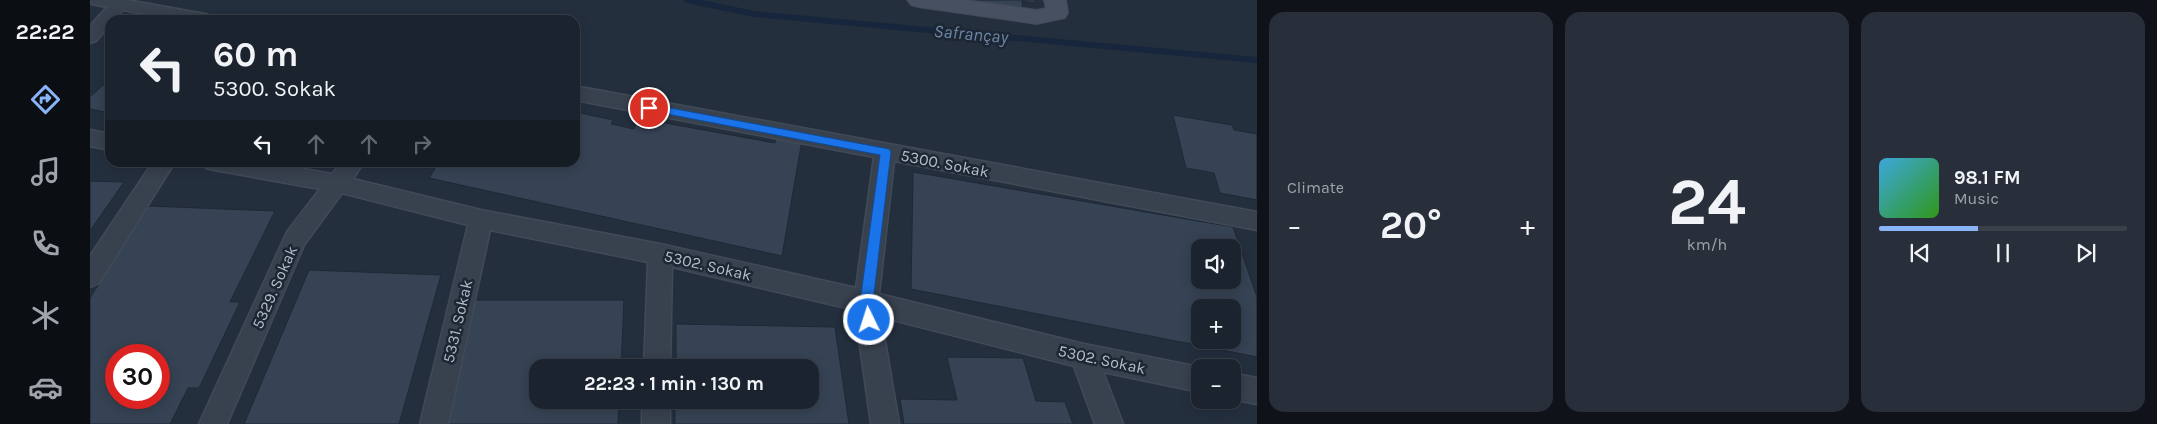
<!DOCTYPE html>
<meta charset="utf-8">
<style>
body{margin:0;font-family:Karla,sans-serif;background:#282f3a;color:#f1f3f6;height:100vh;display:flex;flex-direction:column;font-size:19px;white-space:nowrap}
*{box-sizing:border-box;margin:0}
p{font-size:16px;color:#a0a4aa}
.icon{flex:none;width:28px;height:28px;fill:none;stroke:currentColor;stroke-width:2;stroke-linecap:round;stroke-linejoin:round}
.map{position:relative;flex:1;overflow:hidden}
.drawer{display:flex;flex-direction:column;gap:12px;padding:12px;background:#0f1319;width:900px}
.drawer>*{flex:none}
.hud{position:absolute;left:15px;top:15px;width:475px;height:152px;border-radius:15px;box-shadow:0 2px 12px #0003,0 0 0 1px #39404a;background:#1b232e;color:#f1f3f6;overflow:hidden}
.controls{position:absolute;left:1101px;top:239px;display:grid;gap:10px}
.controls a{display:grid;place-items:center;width:50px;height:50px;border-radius:10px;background:#1b232e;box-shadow:0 2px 12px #0003,0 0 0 1px #39404a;font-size:25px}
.speed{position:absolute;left:15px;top:344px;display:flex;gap:10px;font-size:25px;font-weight:700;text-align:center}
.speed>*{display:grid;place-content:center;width:65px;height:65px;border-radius:50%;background:#1b232e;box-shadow:0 2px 12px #0003,0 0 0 1px #39404a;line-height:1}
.speed .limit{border:8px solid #d22;background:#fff;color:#111}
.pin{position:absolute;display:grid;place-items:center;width:42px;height:42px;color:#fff;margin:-21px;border:2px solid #fff;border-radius:50%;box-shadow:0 1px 5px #0007}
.me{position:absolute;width:55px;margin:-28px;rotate:356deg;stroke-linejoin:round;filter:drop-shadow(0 0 4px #0008)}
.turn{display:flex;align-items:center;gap:18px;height:105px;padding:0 25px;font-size:22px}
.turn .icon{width:65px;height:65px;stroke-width:2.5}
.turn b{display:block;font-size:35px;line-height:42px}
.lanes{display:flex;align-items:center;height:48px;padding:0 25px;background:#0003;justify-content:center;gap:25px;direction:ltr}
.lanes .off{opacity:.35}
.big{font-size:38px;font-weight:700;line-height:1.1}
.drawer .tile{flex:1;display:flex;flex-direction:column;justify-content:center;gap:8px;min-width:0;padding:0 18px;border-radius:15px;background:#282f3a}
.drawer .dial{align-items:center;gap:0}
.dial b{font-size:65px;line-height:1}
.song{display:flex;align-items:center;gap:15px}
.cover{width:60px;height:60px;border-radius:8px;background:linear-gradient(135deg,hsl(200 70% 55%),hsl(110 70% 35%))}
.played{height:5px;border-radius:2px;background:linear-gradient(90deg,#8ab4f8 40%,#39404a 40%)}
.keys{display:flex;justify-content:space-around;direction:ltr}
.heat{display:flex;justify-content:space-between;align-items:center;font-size:28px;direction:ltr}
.drawer .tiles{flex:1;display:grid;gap:12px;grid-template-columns:repeat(3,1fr)}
.trip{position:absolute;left:439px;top:359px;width:290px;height:50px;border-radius:15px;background:#1b232e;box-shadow:0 2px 12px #0003,0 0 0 1px #39404a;font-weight:700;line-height:50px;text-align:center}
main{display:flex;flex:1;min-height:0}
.dock{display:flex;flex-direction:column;width:90px;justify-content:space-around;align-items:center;background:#0b0e12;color:#a0a4aa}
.dock .icon{width:35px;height:35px}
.dock .current{color:#8ab4f8}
.dock b{font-size:22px;color:#f1f3f6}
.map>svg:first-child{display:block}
</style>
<main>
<nav class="dock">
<b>22:22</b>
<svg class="icon current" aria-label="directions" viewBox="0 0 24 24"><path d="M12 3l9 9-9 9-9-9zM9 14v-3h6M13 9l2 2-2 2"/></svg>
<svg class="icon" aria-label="music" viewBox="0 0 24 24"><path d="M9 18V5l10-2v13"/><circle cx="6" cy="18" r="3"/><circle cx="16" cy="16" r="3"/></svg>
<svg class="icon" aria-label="phone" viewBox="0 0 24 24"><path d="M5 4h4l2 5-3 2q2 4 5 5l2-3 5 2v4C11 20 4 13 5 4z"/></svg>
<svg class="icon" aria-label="climate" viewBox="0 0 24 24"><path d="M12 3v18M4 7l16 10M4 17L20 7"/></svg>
<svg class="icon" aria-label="car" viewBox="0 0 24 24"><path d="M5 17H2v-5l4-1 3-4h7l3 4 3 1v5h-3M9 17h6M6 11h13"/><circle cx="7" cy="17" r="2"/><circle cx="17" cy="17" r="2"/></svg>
</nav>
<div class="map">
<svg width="1167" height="424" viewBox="0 0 1167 424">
<rect width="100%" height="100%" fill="#242f3e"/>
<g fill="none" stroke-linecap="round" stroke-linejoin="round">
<path stroke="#17263c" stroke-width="6" d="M 597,0 L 664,14 L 1167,60"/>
</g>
<path fill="#364354" stroke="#1f2835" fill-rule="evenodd" d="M 869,0 L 945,0 L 945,3 L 932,1 L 933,12 Z
M 20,79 L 20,113 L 0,109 L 0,97 Z
M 485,112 L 523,120 L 521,124 L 544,129 L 548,118 L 685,143 L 686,135 L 712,140 L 692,256 L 339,178 L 347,165 L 352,166 L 354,162 L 485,162 Z
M 1083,115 L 1142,125 L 1144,130 L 1167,134 L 1167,200 L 1130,193 L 1124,173 L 1096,168 Z
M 823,172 L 1143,227 L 1167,297 L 1167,357 L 821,289 ZM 1110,248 L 1142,248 L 1142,280 L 1110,280 ZM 1110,308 L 1142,308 L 1142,340 L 1110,340 Z
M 0,181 L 34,182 L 0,231 Z
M 58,206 L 185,211 L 140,302 L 150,302 L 109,388 L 98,388 L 80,424 L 0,424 L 0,298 ZM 26,355 L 69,355 L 69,398 L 26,398 Z
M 219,270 L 351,275 L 309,424 L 154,424 Z
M 383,300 L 534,300 L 531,368 L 448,368 L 448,400 L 529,400 L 528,424 L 357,424 Z
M 586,324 L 745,327 L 759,424 L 585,424 L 585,400 L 720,400 L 720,368 L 586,368 Z
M 857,357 L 933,358 L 946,401 L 975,402 L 983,424 L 814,424 L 810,399 L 867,400 Z"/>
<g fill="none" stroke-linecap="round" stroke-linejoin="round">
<defs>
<path id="street" d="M 0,0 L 37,0 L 115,14 L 121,16 L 124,20 L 85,20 L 33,10 L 25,20 L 20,20 L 20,25 L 6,41 L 0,43 L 0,26 L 17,7 L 2,4 Z
M 485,86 L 1167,212 L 1167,230 L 804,161 L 789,294 L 994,344 L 1114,368 L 1110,368 L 1110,392 L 1013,372 L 1033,424 L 1005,424 L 984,366 L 791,317 L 809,424 L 781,424 L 765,310 L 582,267 L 580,368 L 554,368 L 558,262 L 400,230 L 358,424 L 330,424 L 378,225 L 252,193 L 214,245 L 137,424 L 109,424 L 197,232 L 230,189 L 124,170 L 116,168 L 114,162 L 175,162 L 242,174 L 252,162 L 274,162 L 263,179 L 391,210 L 570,244 L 766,288 L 784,157 L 485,100 Z
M 0,130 L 20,134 L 20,150 L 0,146 Z
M 63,162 L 85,162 L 9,283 L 0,287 L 0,256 Z
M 1142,373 L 1167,378 L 1167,404 L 1142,399 Z
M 552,400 L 580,400 L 580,424 L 552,424 Z"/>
<path id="secondary" d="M 817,0 L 875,0 L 947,10 L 956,8 L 954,0 L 976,0 L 978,13 L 975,18 L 947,24 L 828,7 L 821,5 Z"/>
</defs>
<use href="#street" stroke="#414a57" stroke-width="3"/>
<use href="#secondary" stroke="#414a57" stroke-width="2"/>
<use href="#street" fill="#38414e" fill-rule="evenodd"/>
<use href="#secondary" fill="#465061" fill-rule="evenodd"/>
</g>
<path fill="#1a73e8" stroke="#114b97" d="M 559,104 L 799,149 L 801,152 L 783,302 L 785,320 L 784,324 L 779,325 L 774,324 L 770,302 L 790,155 L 556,110 L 556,105 Z"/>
<g text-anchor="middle" stroke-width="5" stroke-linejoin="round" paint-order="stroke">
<g font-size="16" fill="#b4bcc9" stroke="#1d2633">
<text transform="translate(855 163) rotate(11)" y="6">5300. Sokak</text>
<text transform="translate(618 265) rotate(13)" y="6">5302. Sokak</text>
<text transform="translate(184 287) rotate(-66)" y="6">5329. Sokak</text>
<text transform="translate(367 321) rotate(-77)" y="6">5331. Sokak</text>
<text transform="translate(1012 359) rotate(12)" y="6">5302. Sokak</text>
</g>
<g font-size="18" font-style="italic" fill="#6d86a8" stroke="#1d2633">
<text transform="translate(881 34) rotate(5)" y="6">Safrançay</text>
</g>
</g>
</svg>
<div class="controls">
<a><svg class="icon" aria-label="sound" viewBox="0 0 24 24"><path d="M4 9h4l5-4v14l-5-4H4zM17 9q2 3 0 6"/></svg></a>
<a>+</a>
<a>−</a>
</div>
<div class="speed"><div class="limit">30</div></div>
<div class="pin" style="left:559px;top:108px;background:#d93025"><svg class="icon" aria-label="arrive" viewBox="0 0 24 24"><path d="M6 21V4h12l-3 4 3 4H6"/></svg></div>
<svg class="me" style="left:779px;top:320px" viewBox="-20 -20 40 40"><circle r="17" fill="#1a73e8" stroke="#fff" stroke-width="3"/><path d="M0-11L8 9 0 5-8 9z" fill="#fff"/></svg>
<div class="trip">22:23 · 1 min · 130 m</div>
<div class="hud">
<div class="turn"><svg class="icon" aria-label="left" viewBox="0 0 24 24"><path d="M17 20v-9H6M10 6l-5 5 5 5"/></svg><div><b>60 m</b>5300. Sokak</div></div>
<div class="lanes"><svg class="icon" aria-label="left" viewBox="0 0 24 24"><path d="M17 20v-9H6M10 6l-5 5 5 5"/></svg><svg class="icon off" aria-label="ahead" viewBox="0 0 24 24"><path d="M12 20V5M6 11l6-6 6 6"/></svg><svg class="icon off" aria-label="ahead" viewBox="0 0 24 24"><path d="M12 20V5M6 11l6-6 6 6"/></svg><svg class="icon off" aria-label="right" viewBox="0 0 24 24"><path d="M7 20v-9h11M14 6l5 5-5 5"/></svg></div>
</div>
</div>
<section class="drawer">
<div class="tiles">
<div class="tile"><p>Climate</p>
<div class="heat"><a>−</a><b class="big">20°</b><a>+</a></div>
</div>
<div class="tile dial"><b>24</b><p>km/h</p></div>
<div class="tile">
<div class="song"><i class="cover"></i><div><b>98.1 FM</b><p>Music</p></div></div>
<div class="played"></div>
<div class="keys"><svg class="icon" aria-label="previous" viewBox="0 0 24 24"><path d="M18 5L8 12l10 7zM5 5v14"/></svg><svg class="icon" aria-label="pause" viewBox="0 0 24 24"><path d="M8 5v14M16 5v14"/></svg><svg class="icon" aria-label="next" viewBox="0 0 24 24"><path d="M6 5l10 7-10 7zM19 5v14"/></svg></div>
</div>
</div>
</section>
</main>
